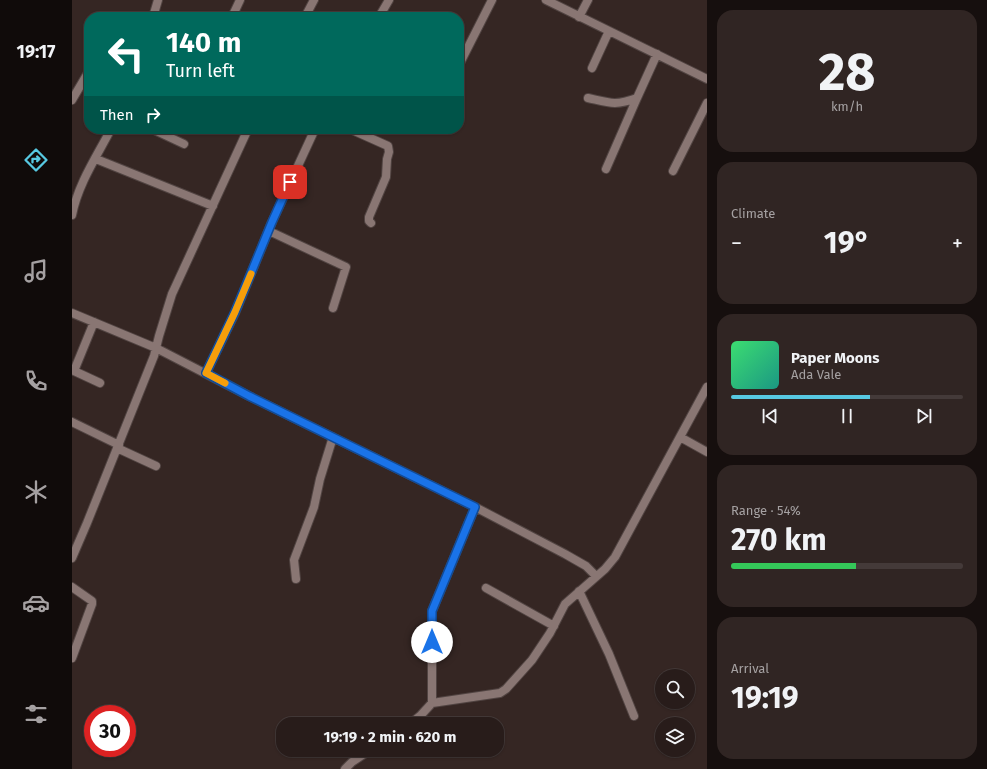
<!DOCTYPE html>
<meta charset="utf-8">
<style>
body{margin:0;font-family:"Fira Sans",sans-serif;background:#302523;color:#f1f3f6;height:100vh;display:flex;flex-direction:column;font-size:15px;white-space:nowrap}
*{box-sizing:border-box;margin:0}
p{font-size:13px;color:#a5a1a2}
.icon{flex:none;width:22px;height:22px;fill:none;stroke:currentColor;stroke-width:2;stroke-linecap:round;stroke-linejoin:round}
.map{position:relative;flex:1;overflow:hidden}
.side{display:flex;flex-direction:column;gap:10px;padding:10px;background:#160f0e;width:280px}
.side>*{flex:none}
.hud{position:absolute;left:12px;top:12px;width:380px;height:122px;border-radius:16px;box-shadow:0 1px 3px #0004,0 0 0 1px #443a39;background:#00695c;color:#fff;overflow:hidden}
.fabs{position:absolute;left:583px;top:669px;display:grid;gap:8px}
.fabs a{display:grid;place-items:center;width:40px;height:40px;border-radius:50%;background:#281c1a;box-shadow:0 1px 3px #0004,0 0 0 1px #443a39;font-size:20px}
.speed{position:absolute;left:12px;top:705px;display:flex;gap:8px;font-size:20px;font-weight:700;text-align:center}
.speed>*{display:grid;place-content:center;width:52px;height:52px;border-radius:50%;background:#281c1a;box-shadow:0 1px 3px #0004,0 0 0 1px #443a39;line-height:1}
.speed .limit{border:6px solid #d22;background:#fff;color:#111}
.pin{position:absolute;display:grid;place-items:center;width:34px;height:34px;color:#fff;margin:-17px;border-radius:8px;box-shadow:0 2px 6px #0006}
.me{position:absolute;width:44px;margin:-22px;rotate:0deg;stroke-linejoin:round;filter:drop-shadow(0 0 3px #0008)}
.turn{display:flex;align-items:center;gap:14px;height:84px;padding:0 16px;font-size:18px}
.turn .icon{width:52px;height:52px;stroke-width:2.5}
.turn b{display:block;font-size:28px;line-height:34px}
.then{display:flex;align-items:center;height:38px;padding:0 16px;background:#0003;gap:8px;font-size:15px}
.big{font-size:30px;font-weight:700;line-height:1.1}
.side .tile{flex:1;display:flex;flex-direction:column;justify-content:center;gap:6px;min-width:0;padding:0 14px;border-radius:16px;background:#302523}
.side .dial{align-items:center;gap:0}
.dial b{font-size:52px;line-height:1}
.song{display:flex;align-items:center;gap:12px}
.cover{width:48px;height:48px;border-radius:6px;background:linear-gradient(135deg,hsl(140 70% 55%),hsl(170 70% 35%))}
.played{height:4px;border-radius:2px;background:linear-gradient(90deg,#57c9e2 60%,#443a39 60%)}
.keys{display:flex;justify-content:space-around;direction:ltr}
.heat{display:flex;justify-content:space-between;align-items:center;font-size:22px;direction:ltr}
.charge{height:6px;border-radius:3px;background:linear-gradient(90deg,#34c759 54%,#443a39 0)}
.trip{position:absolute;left:204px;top:717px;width:228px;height:40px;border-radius:16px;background:#281c1a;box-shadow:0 1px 3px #0004,0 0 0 1px #443a39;font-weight:700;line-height:40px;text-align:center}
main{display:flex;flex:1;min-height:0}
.menu{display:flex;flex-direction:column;width:72px;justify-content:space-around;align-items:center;background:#100b0a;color:#a5a1a2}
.menu .icon{width:28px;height:28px}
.menu .active{color:#57c9e2}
.menu b{font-size:18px;color:#f1f3f6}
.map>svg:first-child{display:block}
</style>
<main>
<nav class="menu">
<b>19:17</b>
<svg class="icon active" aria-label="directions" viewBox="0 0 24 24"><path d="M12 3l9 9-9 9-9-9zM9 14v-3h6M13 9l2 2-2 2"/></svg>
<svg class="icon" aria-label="music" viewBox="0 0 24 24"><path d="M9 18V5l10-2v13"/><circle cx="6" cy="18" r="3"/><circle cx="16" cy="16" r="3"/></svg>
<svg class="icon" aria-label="phone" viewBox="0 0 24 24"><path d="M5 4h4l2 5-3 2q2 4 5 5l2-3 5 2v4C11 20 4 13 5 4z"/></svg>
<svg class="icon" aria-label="climate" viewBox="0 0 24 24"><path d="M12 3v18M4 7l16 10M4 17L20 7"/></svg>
<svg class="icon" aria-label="car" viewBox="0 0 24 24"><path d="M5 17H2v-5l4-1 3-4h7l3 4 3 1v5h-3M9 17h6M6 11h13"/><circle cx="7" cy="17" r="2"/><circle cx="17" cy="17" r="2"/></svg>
<svg class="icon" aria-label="filters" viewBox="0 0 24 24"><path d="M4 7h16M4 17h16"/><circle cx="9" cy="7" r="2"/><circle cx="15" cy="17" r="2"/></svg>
</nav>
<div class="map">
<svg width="635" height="769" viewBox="0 0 635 769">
<rect width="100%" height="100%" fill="#352623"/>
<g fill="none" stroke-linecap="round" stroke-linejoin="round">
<defs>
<path id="minor" d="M 474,0 L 635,79
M 81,17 L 86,0
M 160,17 L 168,0
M 233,17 L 242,0
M 307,17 L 317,0
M 507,17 L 516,0
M 387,65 L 420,0
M 520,68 L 537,31
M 516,98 C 538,103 543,106 565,98 L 585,54
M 0,100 L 17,71
M 80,129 L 112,144
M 278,129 L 316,146 L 317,152 L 315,159 L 314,177 L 297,217 L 297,221 L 299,223
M 24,159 L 141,206
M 534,169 L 565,98
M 601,171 L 635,103
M 0,215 C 6,184 25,156 39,129
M 197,231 L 274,267 L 261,308
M 0,313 L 84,348 L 177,396 L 403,507 L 493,554 L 514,566 L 524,576
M 0,370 L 28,383
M 2,371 L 22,322
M 134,373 L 163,313 L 200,222 L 243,129
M 0,422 L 47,445
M 608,437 L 635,452
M 45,448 L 84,466
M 0,558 L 15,523 L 82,356 L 87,336 L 100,294 L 176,129
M 224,579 L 222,560 L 242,507 L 248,479 L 261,437
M 0,587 L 20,601 L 20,604 L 0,658
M 414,588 L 482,626
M 507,591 L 537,654 L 562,716
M 360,703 L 360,611 L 403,507
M 338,724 L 349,715 L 360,703 L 428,693 L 434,689 L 460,660 L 478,633 L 493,604 L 533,569 L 543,557 L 635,387
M 273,769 L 280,762 L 298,750"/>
</defs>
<use href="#minor" stroke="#514442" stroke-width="10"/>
<use href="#minor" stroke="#897673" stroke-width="8"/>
</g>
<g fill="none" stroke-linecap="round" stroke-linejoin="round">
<defs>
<path id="route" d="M 218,182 L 200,222 L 163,312 L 134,373 L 177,396 L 403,507 L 360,611 L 360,642"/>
</defs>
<use href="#route" stroke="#114b97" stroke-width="10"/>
<use href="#route" stroke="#1a73e8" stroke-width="7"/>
<path stroke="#f59e0b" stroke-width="7" d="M 153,383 L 134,373 L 163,312 L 179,274"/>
</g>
</svg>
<div class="fabs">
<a><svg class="icon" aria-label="search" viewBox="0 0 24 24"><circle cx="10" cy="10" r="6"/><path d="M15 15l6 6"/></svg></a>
<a><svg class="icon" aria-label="layers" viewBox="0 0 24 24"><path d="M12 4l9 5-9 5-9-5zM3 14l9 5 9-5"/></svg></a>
</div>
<div class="speed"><div class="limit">30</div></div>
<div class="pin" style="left:218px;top:182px;background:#d93025"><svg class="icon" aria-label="arrive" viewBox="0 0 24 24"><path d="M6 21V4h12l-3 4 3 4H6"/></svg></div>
<svg class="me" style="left:360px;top:642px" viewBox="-20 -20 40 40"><circle r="19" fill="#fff"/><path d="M0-13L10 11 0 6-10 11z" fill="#1a73e8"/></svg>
<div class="trip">19:19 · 2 min · 620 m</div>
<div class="hud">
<div class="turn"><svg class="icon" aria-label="left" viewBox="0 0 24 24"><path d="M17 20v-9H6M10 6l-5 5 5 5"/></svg><div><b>140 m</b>Turn left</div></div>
<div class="then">Then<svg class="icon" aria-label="right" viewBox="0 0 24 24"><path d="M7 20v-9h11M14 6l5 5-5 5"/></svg></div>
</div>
</div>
<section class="side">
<div class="tile dial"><b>28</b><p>km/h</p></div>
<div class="tile"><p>Climate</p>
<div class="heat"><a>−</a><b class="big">19°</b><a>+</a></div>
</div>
<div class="tile">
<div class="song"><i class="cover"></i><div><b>Paper Moons</b><p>Ada Vale</p></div></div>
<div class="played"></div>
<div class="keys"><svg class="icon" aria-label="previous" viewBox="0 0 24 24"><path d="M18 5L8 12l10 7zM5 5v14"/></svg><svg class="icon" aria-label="pause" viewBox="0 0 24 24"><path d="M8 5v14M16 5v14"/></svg><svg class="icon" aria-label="next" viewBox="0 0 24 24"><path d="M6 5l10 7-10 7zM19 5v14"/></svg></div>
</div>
<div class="tile"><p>Range · 54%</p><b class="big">270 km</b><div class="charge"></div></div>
<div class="tile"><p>Arrival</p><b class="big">19:19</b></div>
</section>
</main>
